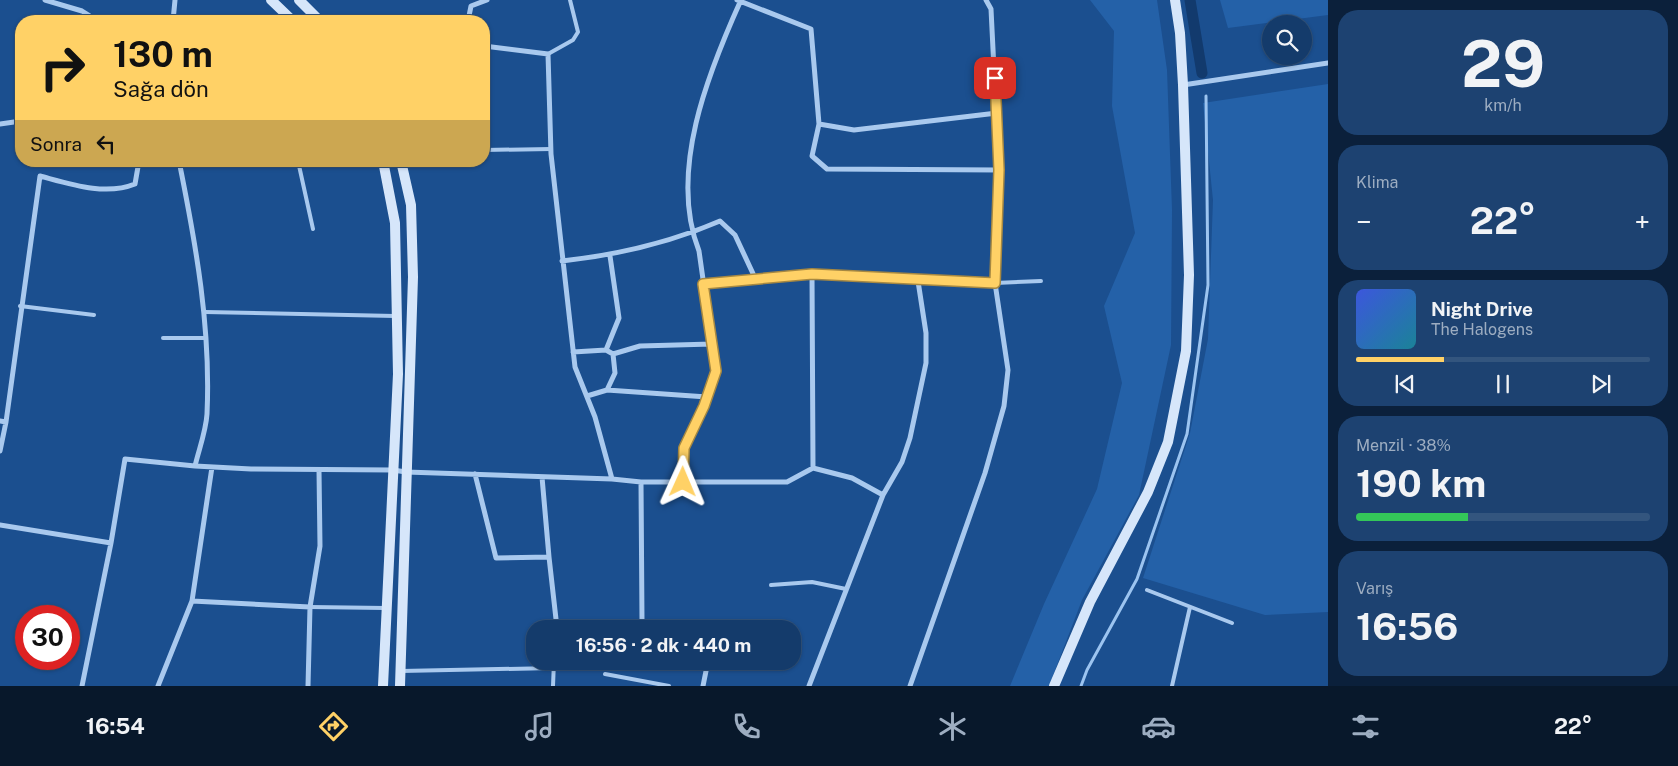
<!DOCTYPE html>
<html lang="tr">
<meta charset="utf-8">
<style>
body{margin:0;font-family:"Public Sans",sans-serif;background:#1d4271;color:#f1f3f6;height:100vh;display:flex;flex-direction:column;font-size:19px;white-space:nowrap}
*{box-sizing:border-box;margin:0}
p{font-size:16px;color:#9dadc1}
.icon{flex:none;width:28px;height:28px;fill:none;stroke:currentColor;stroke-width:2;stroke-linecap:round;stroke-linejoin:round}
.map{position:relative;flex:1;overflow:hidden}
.sheet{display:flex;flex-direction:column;gap:10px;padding:10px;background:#0b203b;width:350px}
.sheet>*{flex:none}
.hud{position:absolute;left:15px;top:15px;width:475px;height:152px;border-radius:20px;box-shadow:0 1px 4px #0004,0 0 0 1px #33557e;background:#ffd166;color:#111;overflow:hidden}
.fabs{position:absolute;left:1262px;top:15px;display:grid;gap:10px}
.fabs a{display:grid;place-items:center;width:50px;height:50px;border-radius:50%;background:#143b6b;box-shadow:0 1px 4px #0004,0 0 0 1px #33557e;font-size:25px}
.speed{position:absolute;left:15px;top:605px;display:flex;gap:10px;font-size:25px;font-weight:700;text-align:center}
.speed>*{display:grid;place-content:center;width:65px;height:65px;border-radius:50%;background:#143b6b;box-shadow:0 1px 4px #0004,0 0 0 1px #33557e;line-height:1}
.speed .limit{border:8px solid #d22;background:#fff;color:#111}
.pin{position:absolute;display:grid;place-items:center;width:42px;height:42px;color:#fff;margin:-21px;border-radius:10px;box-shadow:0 2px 8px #0006}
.me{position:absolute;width:55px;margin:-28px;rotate:1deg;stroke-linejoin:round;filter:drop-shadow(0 0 4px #0008)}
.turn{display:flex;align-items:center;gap:18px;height:105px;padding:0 15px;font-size:22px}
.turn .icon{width:65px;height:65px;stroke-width:2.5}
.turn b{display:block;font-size:35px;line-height:42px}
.then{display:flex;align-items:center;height:48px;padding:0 15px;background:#0003;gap:10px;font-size:19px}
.big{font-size:38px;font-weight:700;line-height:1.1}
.sheet .card{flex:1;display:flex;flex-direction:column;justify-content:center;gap:8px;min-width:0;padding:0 18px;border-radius:20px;background:#1d4271}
.sheet .dial{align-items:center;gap:0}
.dial b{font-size:65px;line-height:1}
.song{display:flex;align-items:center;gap:15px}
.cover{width:60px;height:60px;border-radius:8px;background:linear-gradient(135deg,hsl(230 70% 55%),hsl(190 70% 35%))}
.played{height:5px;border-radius:2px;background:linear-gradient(90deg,#ffd166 30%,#33557e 30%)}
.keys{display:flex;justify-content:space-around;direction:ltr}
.heat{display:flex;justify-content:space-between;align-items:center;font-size:28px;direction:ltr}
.charge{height:8px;border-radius:4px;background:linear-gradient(90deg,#34c759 38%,#33557e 0)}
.trip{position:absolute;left:526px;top:620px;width:275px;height:50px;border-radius:20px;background:#143b6b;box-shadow:0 1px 4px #0004,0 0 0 1px #33557e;font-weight:700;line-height:50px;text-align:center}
.tabs{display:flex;height:80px;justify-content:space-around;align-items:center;background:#08182b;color:#9dadc1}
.tabs .icon{width:35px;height:35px}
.tabs .current{color:#ffd166}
.tabs b{font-size:22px;color:#f1f3f6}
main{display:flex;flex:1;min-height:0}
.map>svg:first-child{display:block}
</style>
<main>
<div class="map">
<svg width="1328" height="686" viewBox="0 0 1328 686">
<rect width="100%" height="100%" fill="#1b4f8f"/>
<path fill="#2461a8" d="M 1090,0 L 1157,0 L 1167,70 L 1172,210 L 1171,345 L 1139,495 L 1082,600 L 1049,686 L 1010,686 L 1044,604 L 1097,489 L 1122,383 L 1104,306 L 1135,233 L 1112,106 L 1114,31 Z
M 1220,0 L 1328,0 L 1328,15 L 1228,28 Z
M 1328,84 L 1328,612 L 1265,615 L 1143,578 L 1190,433 L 1208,339 L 1213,200 L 1203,103 Z"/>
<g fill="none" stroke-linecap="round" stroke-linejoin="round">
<path stroke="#9cc4f0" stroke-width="3" d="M 1081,686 L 1087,670 L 1137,579 L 1187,434 L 1208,285 L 1206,96"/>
<path stroke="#123a6d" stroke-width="11" d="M 1190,0 L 1202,73"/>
<path stroke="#a9c9ee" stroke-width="4" d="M 548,54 L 573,40 L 578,32 L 570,0
M 484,150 L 551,149
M 298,161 L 313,229
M 995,283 L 1041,281
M 20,306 L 94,315
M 205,312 L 395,316
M 163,338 L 206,338
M 771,585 L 812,582 L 846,589
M 1147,590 L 1232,623
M 310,607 L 385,608
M 401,671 L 554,668
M 605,674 L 669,686
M 553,686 L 554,661
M 1172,686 L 1190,607"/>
<path stroke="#a9c9ee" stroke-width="5" d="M 45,0 L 82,11 L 98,21
M 737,0 L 811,29 L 819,124 L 812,156 L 827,169 L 999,170
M 173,21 L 175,0
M 468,21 L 471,6 L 487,0
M 484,46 L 548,54 L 551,154 L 575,367 L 595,417 L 612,479 L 641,482 L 787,482 L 813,468 L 852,478 L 883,495
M 1183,85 L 1328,63
M 0,124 L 21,121
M 819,124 L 854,130 L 997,113
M 179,161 C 196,245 211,328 207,414 C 206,431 199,449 195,466 L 251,469 L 393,470 L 406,472 L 612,479
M 562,261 C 617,255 669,243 720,221 L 735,235 L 756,280
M 812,274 L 813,468
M 703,284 L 812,274 L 995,283
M 606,350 L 619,318 L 610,256
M 573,352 L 606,350 L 613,354 L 615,373 L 607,390 L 587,396
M 613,354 L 640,346 L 712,344
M 607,390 L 707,397
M 0,421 L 6,422 L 0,451
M 6,422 L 40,176 C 70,184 105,196 135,184 L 139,161
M 475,474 L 496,558 L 549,557 L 542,477
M 641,482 L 642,620
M 683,482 L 684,448 L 704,406 L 716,371 L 699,251 C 668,172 708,73 741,0
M 0,525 L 111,543 L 82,686
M 111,543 L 125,459 L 195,466
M 549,557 L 557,628
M 192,601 L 212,467
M 310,607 L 320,546 L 319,470
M 158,686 L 192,601 L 310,607 L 308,686
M 703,686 L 708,661
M 809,686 L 883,495 L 902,462 L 910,438 L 926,363 L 926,333 L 918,281
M 910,686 L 985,473 L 1004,406 L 1008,370 L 995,283 L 999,170 L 991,9 L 986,0"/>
<path stroke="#d6e6fa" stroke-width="10" d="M 271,0 L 293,21
M 299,0 L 320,21
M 383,161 L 395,223 L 398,374 L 383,686
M 400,686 L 413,277 L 411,205 L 401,161
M 1054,686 L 1090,602 L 1148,492 L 1168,442 L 1186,351 L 1189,275 L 1183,85 L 1180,33 L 1175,0"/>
</g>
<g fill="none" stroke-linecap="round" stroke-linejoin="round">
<defs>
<path id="route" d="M 683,482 L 684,448 L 704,406 L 716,371 L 703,284 L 812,274 L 995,283 L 999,170 L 995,78"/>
</defs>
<use href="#route" stroke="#a68842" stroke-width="12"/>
<use href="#route" stroke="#ffd166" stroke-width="9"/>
</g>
</svg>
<div class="fabs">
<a><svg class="icon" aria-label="search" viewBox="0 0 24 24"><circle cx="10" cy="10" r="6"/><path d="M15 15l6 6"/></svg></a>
</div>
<div class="speed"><div class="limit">30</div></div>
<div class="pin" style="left:995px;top:78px;background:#d93025"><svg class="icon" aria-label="arrive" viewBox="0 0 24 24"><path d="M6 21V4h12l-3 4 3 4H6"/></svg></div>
<svg class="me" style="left:683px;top:482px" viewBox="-20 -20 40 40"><path d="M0-17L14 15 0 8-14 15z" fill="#ffd166" stroke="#fff" stroke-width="4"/></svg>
<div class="trip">16:56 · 2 dk · 440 m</div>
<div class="hud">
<div class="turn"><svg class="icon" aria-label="right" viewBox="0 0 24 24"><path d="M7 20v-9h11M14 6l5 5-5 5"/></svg><div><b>130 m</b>Sağa dön</div></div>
<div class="then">Sonra<svg class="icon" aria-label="left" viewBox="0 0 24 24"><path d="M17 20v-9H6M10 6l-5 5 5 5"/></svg></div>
</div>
</div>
<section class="sheet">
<div class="card dial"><b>29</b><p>km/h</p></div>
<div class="card"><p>Klima</p>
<div class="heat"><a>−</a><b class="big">22°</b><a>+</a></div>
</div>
<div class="card">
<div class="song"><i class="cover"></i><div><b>Night Drive</b><p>The Halogens</p></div></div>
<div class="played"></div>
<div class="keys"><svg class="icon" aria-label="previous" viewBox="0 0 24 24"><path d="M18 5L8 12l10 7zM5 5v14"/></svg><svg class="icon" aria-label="pause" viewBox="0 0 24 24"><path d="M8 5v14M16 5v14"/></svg><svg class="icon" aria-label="next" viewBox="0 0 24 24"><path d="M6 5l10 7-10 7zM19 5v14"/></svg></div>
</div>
<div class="card"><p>Menzil · 38%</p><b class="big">190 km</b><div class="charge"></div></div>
<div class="card"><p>Varış</p><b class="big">16:56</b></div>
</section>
</main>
<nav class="tabs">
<b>16:54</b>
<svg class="icon current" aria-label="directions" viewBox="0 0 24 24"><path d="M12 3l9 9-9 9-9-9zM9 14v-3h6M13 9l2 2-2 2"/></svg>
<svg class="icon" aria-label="music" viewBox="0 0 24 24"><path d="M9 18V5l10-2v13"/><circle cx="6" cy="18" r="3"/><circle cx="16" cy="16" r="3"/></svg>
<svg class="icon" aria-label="phone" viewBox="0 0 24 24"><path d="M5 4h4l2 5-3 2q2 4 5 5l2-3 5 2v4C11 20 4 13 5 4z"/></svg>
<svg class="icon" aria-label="climate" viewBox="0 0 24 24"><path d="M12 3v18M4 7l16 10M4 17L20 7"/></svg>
<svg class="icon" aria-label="car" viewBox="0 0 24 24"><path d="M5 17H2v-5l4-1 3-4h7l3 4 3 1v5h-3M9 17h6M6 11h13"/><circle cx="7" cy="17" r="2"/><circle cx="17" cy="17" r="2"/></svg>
<svg class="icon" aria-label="filters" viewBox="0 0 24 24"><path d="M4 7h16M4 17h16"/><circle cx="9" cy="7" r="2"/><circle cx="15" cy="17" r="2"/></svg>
<b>22°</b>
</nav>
